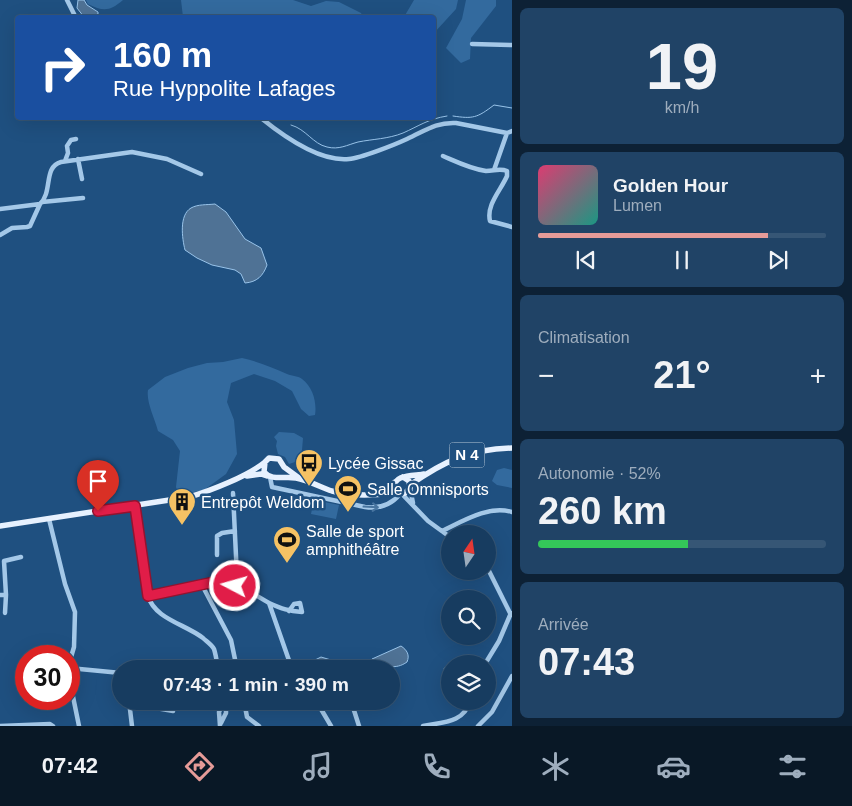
<!DOCTYPE html>
<html lang="fr">
<meta charset="utf-8">
<style>
body{margin:0;font-family:Helvetica,sans-serif;background:#204366;color:#f1f3f6;height:100vh;display:flex;flex-direction:column;font-size:19px;white-space:nowrap}
*{box-sizing:border-box;margin:0}
p{font-size:16px;color:#9eadbd}
.icon{flex:none;width:28px;height:28px;fill:none;stroke:currentColor;stroke-width:2;stroke-linecap:round;stroke-linejoin:round}
.map{position:relative;flex:1;overflow:hidden}
.drawer{display:flex;flex-direction:column;gap:8px;padding:8px;background:#0d2135;width:340px}
.drawer>*{flex:none}
.hud{position:absolute;left:15px;top:15px;width:421px;height:105px;border-radius:5px;box-shadow:0 5px 20px #0002,0 0 0 1px #365675;background:#1a4fa0;color:#fff;overflow:hidden}
.needle{width:32px;rotate:13deg}
.fabs{position:absolute;left:441px;top:525px;display:grid;gap:10px}
.fabs a{display:grid;place-items:center;width:55px;height:55px;border-radius:50%;background:#173c60;box-shadow:0 5px 20px #0002,0 0 0 1px #365675;font-size:25px}
.speed{position:absolute;left:15px;top:645px;display:flex;gap:10px;font-size:25px;font-weight:700;text-align:center}
.speed>*{display:grid;place-content:center;width:65px;height:65px;border-radius:50%;background:#173c60;box-shadow:0 5px 20px #0002,0 0 0 1px #365675;line-height:1}
.speed .limit{border:8px solid #d22;background:#fff;color:#111}
.pin{position:absolute;display:grid;place-items:center;width:42px;height:42px;color:#fff;margin:-51px -21px;border-radius:50% 50% 50% 0;rotate:-45deg;box-shadow:0 0 5px #0007}
.pin .icon{rotate:45deg}
.me{position:absolute;width:55px;margin:-28px;rotate:276deg;stroke-linejoin:round;filter:drop-shadow(0 0 4px #0008)}
.turn{display:flex;align-items:center;gap:18px;height:105px;padding:0 15px;font-size:22px}
.turn .icon{width:65px;height:65px;stroke-width:2.5}
.turn b{display:block;font-size:35px;line-height:42px}
.big{font-size:38px;font-weight:700;line-height:1.1}
.drawer .tile{flex:1;display:flex;flex-direction:column;justify-content:center;gap:8px;min-width:0;padding:0 18px;border-radius:8px;background:#204366}
.drawer .dial{align-items:center;gap:0}
.dial b{font-size:65px;line-height:1}
.song{display:flex;align-items:center;gap:15px}
.cover{width:60px;height:60px;border-radius:8px;background:linear-gradient(135deg,hsl(340 70% 55%),hsl(170 70% 35%))}
.played{height:5px;border-radius:2px;background:linear-gradient(90deg,#e69b98 80%,#365675 80%)}
.keys{display:flex;justify-content:space-around;direction:ltr}
.heat{display:flex;justify-content:space-between;align-items:center;font-size:28px;direction:ltr}
.charge{height:8px;border-radius:4px;background:linear-gradient(90deg,#34c759 52%,#365675 0)}
.trip{position:absolute;left:112px;top:660px;width:288px;height:50px;border-radius:25px;background:#173c60;box-shadow:0 5px 20px #0002,0 0 0 1px #365675;font-weight:700;line-height:50px;text-align:center}
.tabs{display:flex;height:80px;justify-content:space-around;align-items:center;background:#091826;color:#9eadbd}
.tabs .icon{width:35px;height:35px}
.tabs .selected{color:#e69b98}
.tabs b{font-size:22px;color:#f1f3f6}
main{display:flex;flex:1;min-height:0}
.map>svg:first-child{display:block}
</style>
<main>
<div class="map">
<svg width="512" height="726" viewBox="0 0 512 726">
<rect width="100%" height="100%" fill="#1f5080"/>
<path fill="#336a9e" d="M 86,0 L 123,0 C 110,11 104,12 88,4 Z
M 181,0 L 293,0 L 311,6 L 326,1 L 339,2 L 361,13 L 363,17 L 183,17 Z
M 414,0 L 458,0 L 456,9 L 434,33 L 434,18 L 404,17 Z
M 466,0 L 496,0 L 496,6 L 471,38 L 470,59 L 461,63 L 446,48 L 462,19 Z
M 242,358 C 259,362 271,367 287,374 C 292,376 299,376 302,379 C 313,387 317,403 315,415 L 309,416 L 301,409 L 292,391 L 275,381 L 254,374 L 231,383 L 227,402 L 234,420 L 237,454 L 226,474 L 204,490 L 179,495 L 176,487 L 180,451 L 173,440 L 158,431 C 155,419 146,402 148,390 L 165,377 L 188,368 L 207,363 L 223,362 Z
M 279,432 L 294,433 L 303,438 L 302,450 L 295,462 L 289,464 L 285,457 L 278,454 L 276,446 L 277,441 L 274,437 Z
M 504,468 L 512,470 L 512,488 L 497,485 L 492,481 L 497,470 Z
M 314,500 L 339,505 L 336,519 L 311,514 Z"/>
<path fill="#4f7295" stroke="#98c3e9" d="M 78,0 L 84,0 L 87,5 L 98,12 L 98,14 L 90,17 L 84,17 L 77,8 Z
M 215,204 L 226,212 L 245,239 L 261,248 L 267,265 C 263,276 257,282 245,283 L 241,274 L 235,270 L 212,265 L 197,258 L 185,250 C 182,238 179,215 191,208 C 198,204 207,205 215,204 Z
M 401,646 C 407,650 410,655 407,662 C 396,670 383,667 372,659 Z
M 321,657 L 331,660 L 338,669 L 306,669 L 309,663 Z"/>
<g fill="none" stroke-linecap="round" stroke-linejoin="round">
<path stroke="#98c3e9" stroke-width="1" d="M 453,116 C 473,119 477,118 494,105 L 512,108
M 291,125 C 306,129 313,144 327,147 C 339,150 347,145 358,142 C 373,139 388,139 403,133 C 419,126 428,119 447,116"/>
<path stroke="#a4c8e8" stroke-width="4.5" d="M 67,0 L 76,18
M 472,44 L 512,45
M 261,118 C 282,135 320,162 349,159 C 361,158 394,145 407,139 C 425,131 435,122 456,123 L 507,133 L 512,131
M 443,156 C 457,162 471,169 486,171 C 494,171 500,168 507,171 L 507,176 C 501,190 486,205 490,221 L 512,227
M 78,159 L 82,179
M 65,161 L 68,153 L 67,146 L 71,140 L 76,139
M 494,170 L 507,133
M 42,202 L 83,198
M 0,209 L 40,204 C 53,192 43,167 61,162 L 132,152 L 167,159 L 201,174
M 0,235 L 12,228 L 27,227 L 30,226 L 40,204
M 270,477 L 272,487 L 365,507 C 379,509 391,505 400,494
M 410,488 L 413,503
M 233,493 L 237,577 L 235,585
M 402,494 L 428,521 L 450,537
M 135,506 L 148,596 L 213,582 C 234,581 252,593 269,603 L 292,669
M 49,519 L 65,584 L 75,612 L 74,647 L 69,664
M 442,531 C 463,521 488,505 512,512
M 217,555 L 217,536 L 222,533 L 235,531
M 488,569 L 511,615
M 202,585 L 231,640 L 237,669
M 0,595 L 6,595 L 5,613
M 6,595 L 4,561 L 21,557
M 148,596 C 155,619 185,624 203,638 C 206,641 212,645 214,649 C 216,655 217,663 218,669
M 269,603 C 282,609 289,611 302,612 L 300,603 L 294,604 L 289,611
M 485,664 L 499,641 L 511,613
M 69,668 L 121,673
M 446,669 L 450,673
M 69,677 L 79,726
M 129,701 L 132,726
M 244,701 L 247,717 L 259,726
M 313,701 L 318,704 L 331,726
M 351,701 L 359,726
M 128,703 L 173,711
M 221,723 L 226,713 L 226,701
M 0,726 L 50,724 L 53,726
M 220,726 L 219,712 L 224,701
M 423,726 C 443,722 464,723 470,701
M 478,726 L 492,712 L 512,676"/>
<path stroke="#e7f1fe" stroke-width="5.5" d="M 247,476 L 261,474 L 267,476
M 403,477 L 409,481 L 410,488 L 405,493 L 400,494 L 394,489 C 393,474 413,476 424,474
M 299,478 L 284,467 L 279,459 L 269,458 L 265,462 L 264,472 C 271,481 285,476 296,478 C 308,480 320,487 332,491 C 355,497 375,495 397,493
M 410,485 C 444,461 470,449 512,448
M 378,493 L 395,482
M 0,526 L 189,497 C 210,491 248,476 265,462"/>
</g>
<defs><path id="oneway-shaft" d="M-6 0H5M1.5-3L5.5 0L1.5 3" fill="none" stroke-width="1.6" stroke-linecap="round" stroke-linejoin="round" transform="scale(1.25)"/></defs>
<use stroke="#47749f" href="#oneway-shaft" transform="translate(371 507) rotate(3)"/>
<g fill="none" stroke-linecap="round" stroke-linejoin="round">
<defs>
<path id="route" d="M 98,511 L 135,506 L 148,596 L 214,582 L 222,582 L 235,586"/>
</defs>
<use href="#route" stroke="#92132f" stroke-width="12"/>
<use href="#route" stroke="#e11d48" stroke-width="9"/>
</g>
<defs>
<symbol id="bus-pin" viewBox="-11 -11 22 30"><path d="M0 17L-7.5 6A9.5 9.5 0 1 1 7.5 6Z" fill="#f6c264" stroke="#1f5080"/><path d="M-5-6H5V4H4V6H2V4H-2V6H-4V4H-5ZM-3.5-4V0h7V-4ZM-3.5 1.2v1.5H-2V1.2ZM2 1.2v1.5H3.5V1.2Z" fill="#111"/></symbol>
<symbol id="stadium-pin" viewBox="-11 -11 22 30"><path d="M0 17L-7.5 6A9.5 9.5 0 1 1 7.5 6Z" fill="#f6c264" stroke="#1f5080"/><path d="M0-5a6.5 5 0 1 0 0 10a6.5 5 0 1 0 0-10ZM-3.5-1.8h7v3.6h-7Z" fill="#111"/></symbol>
<symbol id="building-pin" viewBox="-11 -11 22 30"><path d="M0 17L-7.5 6A9.5 9.5 0 1 1 7.5 6Z" fill="#f6c264" stroke="#1f5080"/><path d="M-4-6H4V6H1V3H-1V6H-4ZM-2.5-4.3h1.7v1.8h-1.7ZM.8-4.3h1.7v1.8H.8ZM-2.5-1h1.7V.8h-1.7ZM.8-1h1.7V.8H.8Z" fill="#111"/></symbol>
</defs>
<g fill-rule="evenodd">
<use href="#bus-pin" x="293" y="447" width="32" height="43"/>
<use href="#stadium-pin" x="332" y="473" width="32" height="43"/>
<use href="#building-pin" x="166" y="486" width="32" height="43"/>
<use href="#stadium-pin" x="271" y="524" width="32" height="43"/>
</g>
<g text-anchor="middle" stroke-width="5" stroke-linejoin="round" paint-order="stroke">
<rect fill="#1f5080" stroke="#bccad9" stroke-width="1" x="449.5" y="442.5" width="35" height="25" rx="4"/>
<g font-size="15" font-weight="bold" fill="#fff">
<text x="467" y="460">N 4</text>
</g>
<g font-size="16" fill="#fff" stroke="#1f5080" text-anchor="start">
<text x="328" y="469">Lycée Gissac</text>
<text x="367" y="495">Salle Omnisports</text>
<text x="201" y="508">Entrepôt Weldom</text>
<text x="306" y="537">Salle de sport<tspan x="306" dy="18">amphithéâtre</tspan></text>
</g>
</g>
</svg>
<div class="fabs">
<a><svg class="needle" viewBox="-14 -14 28 28"><path d="M0-13l5 13h-10z" fill="#e53935"/><path d="M0 13l5-13h-10z" fill="#9eadbd"/></svg></a>
<a><svg class="icon" aria-label="search" viewBox="0 0 24 24"><circle cx="10" cy="10" r="6"/><path d="M15 15l6 6"/></svg></a>
<a><svg class="icon" aria-label="layers" viewBox="0 0 24 24"><path d="M12 4l9 5-9 5-9-5zM3 14l9 5 9-5"/></svg></a>
</div>
<div class="speed"><div class="limit">30</div></div>
<div class="pin" style="left:98px;top:511px;background:#d93025"><svg class="icon" aria-label="arrive" viewBox="0 0 24 24"><path d="M6 21V4h12l-3 4 3 4H6"/></svg></div>
<svg class="me" style="left:235px;top:586px" viewBox="-20 -20 40 40"><circle r="17" fill="#e11d48" stroke="#fff" stroke-width="3"/><path d="M0-11L8 9 0 5-8 9z" fill="#fff"/></svg>
<div class="trip">07:43 · 1 min · 390 m</div>
<div class="hud">
<div class="turn"><svg class="icon" aria-label="right" viewBox="0 0 24 24"><path d="M7 20v-9h11M14 6l5 5-5 5"/></svg><div><b>160 m</b>Rue Hyppolite Lafages</div></div>
</div>
</div>
<section class="drawer">
<div class="tile dial"><b>19</b><p>km/h</p></div>
<div class="tile">
<div class="song"><i class="cover"></i><div><b>Golden Hour</b><p>Lumen</p></div></div>
<div class="played"></div>
<div class="keys"><svg class="icon" aria-label="previous" viewBox="0 0 24 24"><path d="M18 5L8 12l10 7zM5 5v14"/></svg><svg class="icon" aria-label="pause" viewBox="0 0 24 24"><path d="M8 5v14M16 5v14"/></svg><svg class="icon" aria-label="next" viewBox="0 0 24 24"><path d="M6 5l10 7-10 7zM19 5v14"/></svg></div>
</div>
<div class="tile"><p>Climatisation</p>
<div class="heat"><a>−</a><b class="big">21°</b><a>+</a></div>
</div>
<div class="tile"><p>Autonomie · 52%</p><b class="big">260 km</b><div class="charge"></div></div>
<div class="tile"><p>Arrivée</p><b class="big">07:43</b></div>
</section>
</main>
<nav class="tabs">
<b>07:42</b>
<svg class="icon selected" aria-label="directions" viewBox="0 0 24 24"><path d="M12 3l9 9-9 9-9-9zM9 14v-3h6M13 9l2 2-2 2"/></svg>
<svg class="icon" aria-label="music" viewBox="0 0 24 24"><path d="M9 18V5l10-2v13"/><circle cx="6" cy="18" r="3"/><circle cx="16" cy="16" r="3"/></svg>
<svg class="icon" aria-label="phone" viewBox="0 0 24 24"><path d="M5 4h4l2 5-3 2q2 4 5 5l2-3 5 2v4C11 20 4 13 5 4z"/></svg>
<svg class="icon" aria-label="climate" viewBox="0 0 24 24"><path d="M12 3v18M4 7l16 10M4 17L20 7"/></svg>
<svg class="icon" aria-label="car" viewBox="0 0 24 24"><path d="M5 17H2v-5l4-1 3-4h7l3 4 3 1v5h-3M9 17h6M6 11h13"/><circle cx="7" cy="17" r="2"/><circle cx="17" cy="17" r="2"/></svg>
<svg class="icon" aria-label="filters" viewBox="0 0 24 24"><path d="M4 7h16M4 17h16"/><circle cx="9" cy="7" r="2"/><circle cx="15" cy="17" r="2"/></svg>
</nav>
